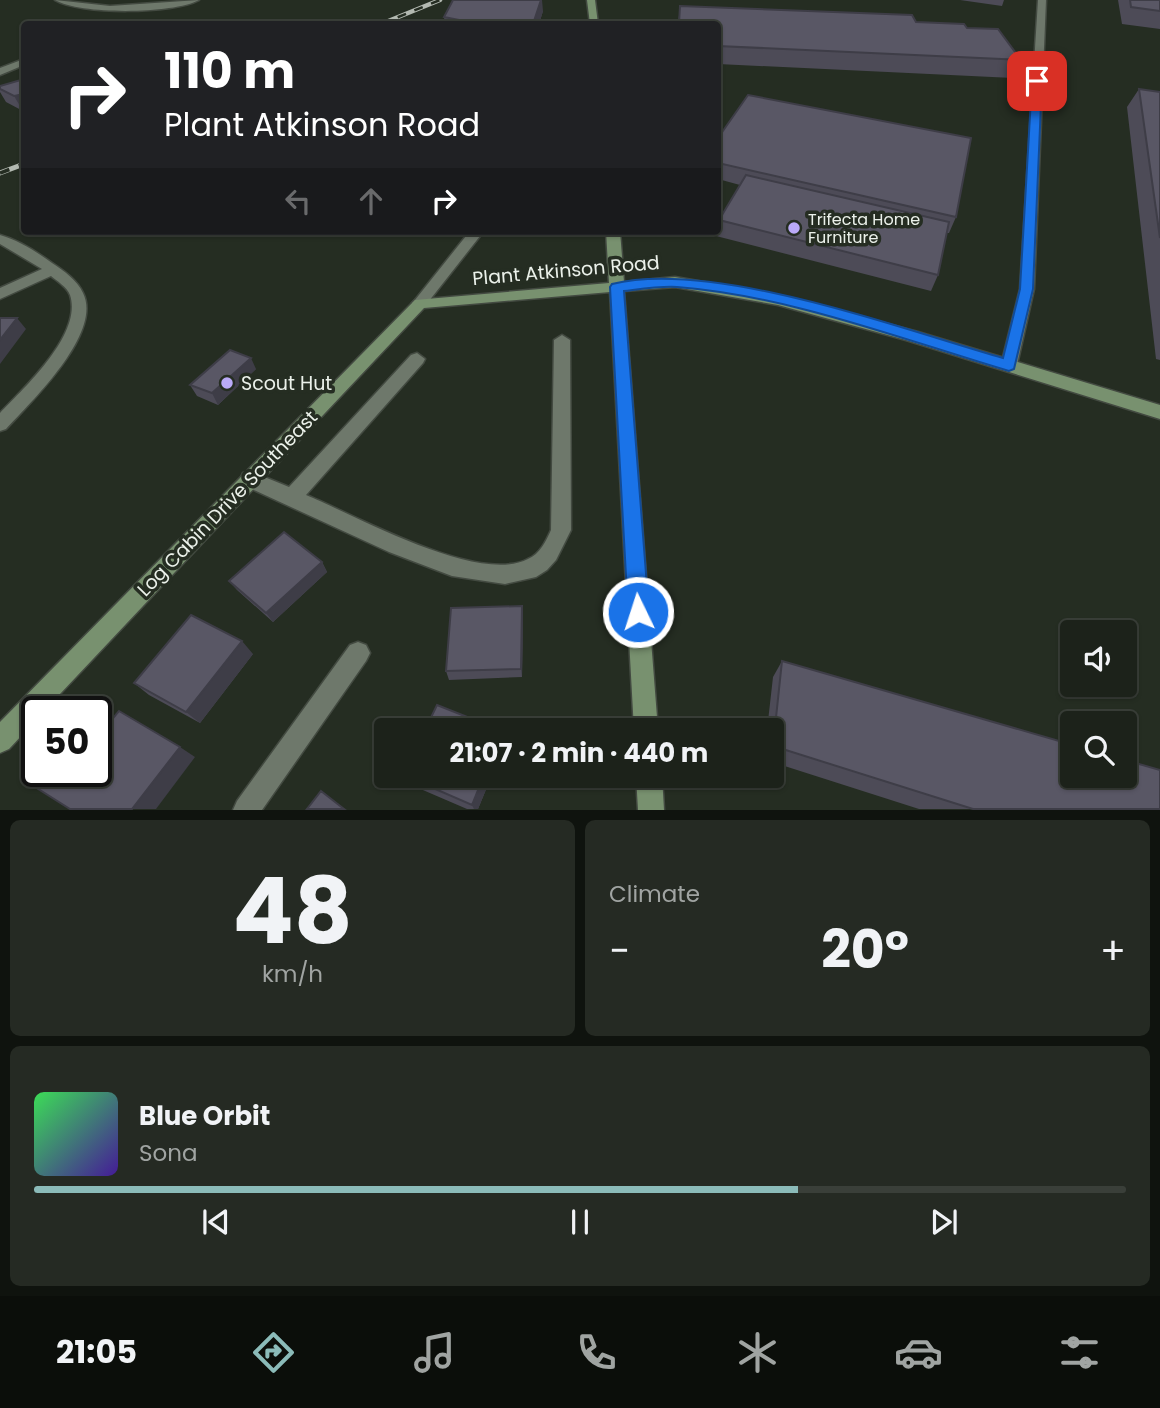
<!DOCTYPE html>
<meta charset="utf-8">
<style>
body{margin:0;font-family:Poppins,sans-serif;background:#252a23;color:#f1f3f6;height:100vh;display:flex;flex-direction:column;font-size:26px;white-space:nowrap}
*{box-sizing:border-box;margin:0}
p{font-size:23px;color:#a0a4a2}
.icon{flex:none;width:38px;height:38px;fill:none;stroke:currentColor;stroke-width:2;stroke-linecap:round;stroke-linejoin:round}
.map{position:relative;height:810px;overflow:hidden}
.side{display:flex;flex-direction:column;gap:10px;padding:10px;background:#0f130e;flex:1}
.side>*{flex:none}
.guide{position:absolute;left:21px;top:21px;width:700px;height:214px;border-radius:7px;box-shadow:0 2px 5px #0004,0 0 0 2px #3a3f39;background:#202124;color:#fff;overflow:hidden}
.buttons{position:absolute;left:1060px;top:620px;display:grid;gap:14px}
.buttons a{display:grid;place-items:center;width:77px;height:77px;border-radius:7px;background:#1c221a;box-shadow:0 2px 5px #0004,0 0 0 2px #3a3f39;font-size:35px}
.speed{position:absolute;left:21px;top:696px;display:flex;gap:14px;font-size:35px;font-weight:700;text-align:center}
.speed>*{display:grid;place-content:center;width:91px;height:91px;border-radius:50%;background:#1c221a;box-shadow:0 2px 5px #0004,0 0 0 2px #3a3f39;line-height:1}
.speed .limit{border:4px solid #111;border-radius:10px;background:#fff;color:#111}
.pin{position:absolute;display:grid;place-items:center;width:60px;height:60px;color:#fff;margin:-30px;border-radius:14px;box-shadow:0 4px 10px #0006}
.me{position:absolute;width:77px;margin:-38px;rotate:356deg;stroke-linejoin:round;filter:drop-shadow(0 0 5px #0008)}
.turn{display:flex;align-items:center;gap:24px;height:147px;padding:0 28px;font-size:32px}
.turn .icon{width:91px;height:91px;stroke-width:2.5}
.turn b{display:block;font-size:49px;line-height:60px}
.lanes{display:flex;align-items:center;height:66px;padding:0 28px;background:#0003;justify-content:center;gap:35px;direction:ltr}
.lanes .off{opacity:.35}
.big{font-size:52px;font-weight:700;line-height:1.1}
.side .card{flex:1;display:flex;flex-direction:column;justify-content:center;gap:10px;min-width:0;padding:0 24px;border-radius:10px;background:#252a23}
.side .dial{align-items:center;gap:0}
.dial b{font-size:91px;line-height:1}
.song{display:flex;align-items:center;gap:21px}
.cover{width:84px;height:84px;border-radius:10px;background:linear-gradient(135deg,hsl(130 70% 55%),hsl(260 70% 35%))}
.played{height:7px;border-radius:4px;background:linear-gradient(90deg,#8bbbb9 70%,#3a3f39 70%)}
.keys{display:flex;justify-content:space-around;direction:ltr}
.heat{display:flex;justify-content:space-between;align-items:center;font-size:38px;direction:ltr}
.side .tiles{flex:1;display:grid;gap:10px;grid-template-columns:1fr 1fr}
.card:last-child{grid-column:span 2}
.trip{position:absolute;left:374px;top:718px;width:410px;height:70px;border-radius:7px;background:#1c221a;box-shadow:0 2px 5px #0004,0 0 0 2px #3a3f39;font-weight:700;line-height:70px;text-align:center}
.menu{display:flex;height:112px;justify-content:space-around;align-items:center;background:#0b0e0a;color:#a0a4a2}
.menu .icon{width:49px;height:49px}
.menu .active{color:#8bbbb9}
.menu b{font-size:32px;color:#f1f3f6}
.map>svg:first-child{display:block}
</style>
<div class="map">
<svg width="1160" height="810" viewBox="0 0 1160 810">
<rect width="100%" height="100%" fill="#252d22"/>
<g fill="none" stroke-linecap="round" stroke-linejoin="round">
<defs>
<path id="street" d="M 55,0 L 110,6 L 199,0 C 174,14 80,15 55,0 Z
M 1038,0 L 1046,0 L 1034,289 L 1017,365 L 1009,371 L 1001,365 L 1020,289 Z
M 24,59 L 24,65 L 0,75 L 0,68 Z
M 470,231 L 484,231 L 425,306 L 415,306 L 412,303 L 415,300 Z
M 0,235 C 18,240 37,252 52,263 C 64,271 77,280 83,293 C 103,333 31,402 6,429 L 0,431 L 0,413 C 24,388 83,334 70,295 C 67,287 57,281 51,276 L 0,299 L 0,288 L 42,269 L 0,244 Z
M 562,335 L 570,340 L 571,530 L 556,560 L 547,570 L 536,577 L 505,584 L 452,576 L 389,552 L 243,485 L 240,479 L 243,473 L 250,471 L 289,487 L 411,355 L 417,353 L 425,359 L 423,363 L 306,495 C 355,515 478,585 528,559 C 540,554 546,541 551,530 L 554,340 Z
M 358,642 L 366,645 L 370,653 L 366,661 L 262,810 L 233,810 L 237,801 L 350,645 Z"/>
<path id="secondary" d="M 587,0 L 595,0 L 598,24 L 590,24 Z
M 606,231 L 620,231 L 624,282 L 675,277 L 778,295 L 918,332 L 1160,405 L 1160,419 L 906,340 L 778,305 L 675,287 L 624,291 L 658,730 L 634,730 L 610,292 L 424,308 L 43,712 L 37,712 L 37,719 L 9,749 L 0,753 L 0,722 L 415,300 L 609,283 Z
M 636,775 L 662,775 L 664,810 L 638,810 Z"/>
</defs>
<use href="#street" stroke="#434a41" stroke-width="3"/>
<use href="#secondary" stroke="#434a41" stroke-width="3"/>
<use href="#street" fill="#6e786b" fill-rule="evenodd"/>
<use href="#secondary" fill="#78916f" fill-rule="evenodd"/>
<defs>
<path id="rail-far1" d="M 381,24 L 440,0"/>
<path id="rail" d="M 0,173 L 24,164"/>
</defs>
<use href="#rail-far1" stroke="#b3b9b1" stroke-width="4.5"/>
<use href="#rail" stroke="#b3b9b1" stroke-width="5"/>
<use href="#rail-far1" stroke="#252d22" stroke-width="2.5" stroke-dasharray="9" stroke-linecap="butt"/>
<use href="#rail" stroke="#252d22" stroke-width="3.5" stroke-dasharray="10" stroke-linecap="butt"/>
</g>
<path fill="#4d4b57" d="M 960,0 L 1004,0 L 1002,6 Z
M 1118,0 L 1160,0 L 1160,29 L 1122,24 Z
M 680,6 L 916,22 L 967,28 L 1021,60 L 1013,78 L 718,64 L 718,24 L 678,24 Z
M 543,11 L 539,24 L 445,24 L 444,17 Z
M 24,79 L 24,111 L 23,111 L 6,102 L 0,92 L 0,86 Z
M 1139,89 L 1160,92 L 1160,360 L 1156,359 L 1127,107 Z
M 718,138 L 956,217 L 949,233 L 947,233 L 938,275 L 931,291 L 716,236 L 719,220 L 740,185 L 718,179 Z
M 199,231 L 222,231 L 209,237 Z
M 256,369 L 218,405 L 197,396 L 190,385 Z
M 322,562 L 327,572 L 273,622 L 237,590 L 229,581 Z
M 522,606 L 523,616 L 522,677 L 449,680 L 446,671 Z
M 253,654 L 200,723 L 149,695 L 134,683 Z
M 782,661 L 1160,809 L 919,809 L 772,762 L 772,730 L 767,730 L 773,677 Z
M 388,775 L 492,775 L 478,809 L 467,809 Z"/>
<path fill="#3e3d47" d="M 541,0 L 542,0 L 543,11 L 539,24 L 533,24 Z
M 24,94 L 24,111 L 23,111 L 14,96 Z
M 206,231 L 222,231 L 209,237 Z
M 17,318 L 26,329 L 0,364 L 0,340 Z
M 251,358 L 256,369 L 218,405 L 212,393 Z
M 322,562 L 327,572 L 273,622 L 266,613 Z
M 522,606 L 523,616 L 522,677 L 521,669 Z
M 242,641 L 253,654 L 200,723 L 186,712 Z
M 180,747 L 195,757 L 156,809 L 132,809 Z
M 484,775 L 492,775 L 478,809 L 474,809 L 472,805 Z"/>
<path fill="#595765" stroke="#3e3d47" stroke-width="2" d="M 453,0 L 541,0 L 533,24 L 479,24 L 444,17 Z
M 1130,0 L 1160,0 L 1160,11 L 1131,7 Z
M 680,6 L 912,15 L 916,22 L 964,24 L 967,28 L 998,29 L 1021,60 L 718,46 L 718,24 L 679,24 Z
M 24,79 L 24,94 L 14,96 L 0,89 L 0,86 Z
M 1139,89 L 1160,92 L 1160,238 Z
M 748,95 L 971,138 L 956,217 L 718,163 L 718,138 Z
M 746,175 L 949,222 L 938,275 L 719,220 Z
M 0,318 L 17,318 L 0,340 Z
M 230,350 L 251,358 L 212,393 L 190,385 Z
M 284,532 L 322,562 L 266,613 L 229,581 Z
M 522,606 L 521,669 L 446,671 L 451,608 Z
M 191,615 L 242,641 L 186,712 L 134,683 Z
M 782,661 L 1073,745 L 1073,775 L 1125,775 L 1125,760 L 1160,770 L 1160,809 L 973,809 L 773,746 Z
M 437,705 L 500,730 L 425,730 Z
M 119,711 L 180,747 L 132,809 L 70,809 L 32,785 L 44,772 L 96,772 L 96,738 Z
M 401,726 L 411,730 L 400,730 Z
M 387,756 L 387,768 L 381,766 Z
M 403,775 L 484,775 L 472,805 Z
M 321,791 L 344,809 L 307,809 Z"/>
<path fill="#1a73e8" stroke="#114b97" stroke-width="2" d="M 1037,78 L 1042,81 L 1033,289 L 1014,369 L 1009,371 C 901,339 790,296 677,287 C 660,286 641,289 624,291 L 649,612 L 646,619 L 638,622 L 631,619 L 628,612 L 610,287 L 612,284 C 713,259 901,329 1003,358 L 1020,289 L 1032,81 Z"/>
<g fill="#baaaf7" stroke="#252d22" stroke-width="2.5">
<circle cx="794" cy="228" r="7"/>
<circle cx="227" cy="383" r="7"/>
</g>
<g text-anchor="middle" stroke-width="7" stroke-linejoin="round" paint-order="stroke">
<g font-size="16" fill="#ebf1ea" stroke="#252d22" text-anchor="start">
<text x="808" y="225">Trifecta Home<tspan x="808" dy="18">Furniture</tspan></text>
</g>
<g font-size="19" fill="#ebf1ea" stroke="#252d22">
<text transform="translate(566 270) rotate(-5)" y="7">Plant Atkinson Road</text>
<text transform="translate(227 503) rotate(-46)" y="7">Log Cabin Drive Southeast</text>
</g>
<g font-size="19" fill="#ebf1ea" stroke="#252d22" text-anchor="start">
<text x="241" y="390">Scout Hut</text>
</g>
</g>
</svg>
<div class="buttons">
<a><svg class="icon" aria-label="sound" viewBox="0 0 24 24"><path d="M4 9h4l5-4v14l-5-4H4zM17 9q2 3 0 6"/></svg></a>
<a><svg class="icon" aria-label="search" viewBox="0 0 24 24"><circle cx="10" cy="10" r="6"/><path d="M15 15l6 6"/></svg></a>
</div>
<div class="speed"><div class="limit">50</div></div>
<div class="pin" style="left:1037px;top:81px;background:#d93025"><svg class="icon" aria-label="arrive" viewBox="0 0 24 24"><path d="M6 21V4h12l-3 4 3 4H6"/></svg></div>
<svg class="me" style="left:638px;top:612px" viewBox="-20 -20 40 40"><circle r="17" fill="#1a73e8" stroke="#fff" stroke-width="3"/><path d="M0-11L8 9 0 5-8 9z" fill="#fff"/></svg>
<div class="trip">21:07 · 2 min · 440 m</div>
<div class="guide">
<div class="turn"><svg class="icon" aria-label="right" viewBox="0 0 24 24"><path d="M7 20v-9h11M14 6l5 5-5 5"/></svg><div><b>110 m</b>Plant Atkinson Road</div></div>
<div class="lanes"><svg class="icon off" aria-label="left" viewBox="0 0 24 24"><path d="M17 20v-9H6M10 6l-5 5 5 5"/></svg><svg class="icon off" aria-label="ahead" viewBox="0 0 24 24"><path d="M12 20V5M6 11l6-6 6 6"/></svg><svg class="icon" aria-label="right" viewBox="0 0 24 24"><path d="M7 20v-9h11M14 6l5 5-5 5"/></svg></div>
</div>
</div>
<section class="side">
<div class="tiles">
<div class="card dial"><b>48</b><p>km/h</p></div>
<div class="card"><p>Climate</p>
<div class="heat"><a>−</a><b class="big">20°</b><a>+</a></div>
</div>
<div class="card">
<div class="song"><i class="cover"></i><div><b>Blue Orbit</b><p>Sona</p></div></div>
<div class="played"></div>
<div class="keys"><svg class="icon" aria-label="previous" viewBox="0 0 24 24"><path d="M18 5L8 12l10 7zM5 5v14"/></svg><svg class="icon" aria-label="pause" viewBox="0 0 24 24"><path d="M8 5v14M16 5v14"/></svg><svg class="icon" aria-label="next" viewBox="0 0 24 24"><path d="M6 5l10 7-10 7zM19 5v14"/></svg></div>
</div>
</div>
</section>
<nav class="menu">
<b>21:05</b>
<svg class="icon active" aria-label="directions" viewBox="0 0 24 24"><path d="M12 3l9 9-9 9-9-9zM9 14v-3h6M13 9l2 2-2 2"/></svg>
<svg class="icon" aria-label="music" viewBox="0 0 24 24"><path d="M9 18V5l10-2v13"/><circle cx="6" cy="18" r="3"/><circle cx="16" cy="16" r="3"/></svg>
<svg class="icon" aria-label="phone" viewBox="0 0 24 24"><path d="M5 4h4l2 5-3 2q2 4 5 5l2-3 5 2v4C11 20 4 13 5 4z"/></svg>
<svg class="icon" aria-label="climate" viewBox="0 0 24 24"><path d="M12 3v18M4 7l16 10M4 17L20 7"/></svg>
<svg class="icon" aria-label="car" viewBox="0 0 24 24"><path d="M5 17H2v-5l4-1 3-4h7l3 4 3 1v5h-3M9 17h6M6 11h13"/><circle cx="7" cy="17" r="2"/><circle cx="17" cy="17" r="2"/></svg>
<svg class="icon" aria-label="filters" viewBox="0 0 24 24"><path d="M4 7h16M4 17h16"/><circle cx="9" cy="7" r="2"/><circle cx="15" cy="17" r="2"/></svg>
</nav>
